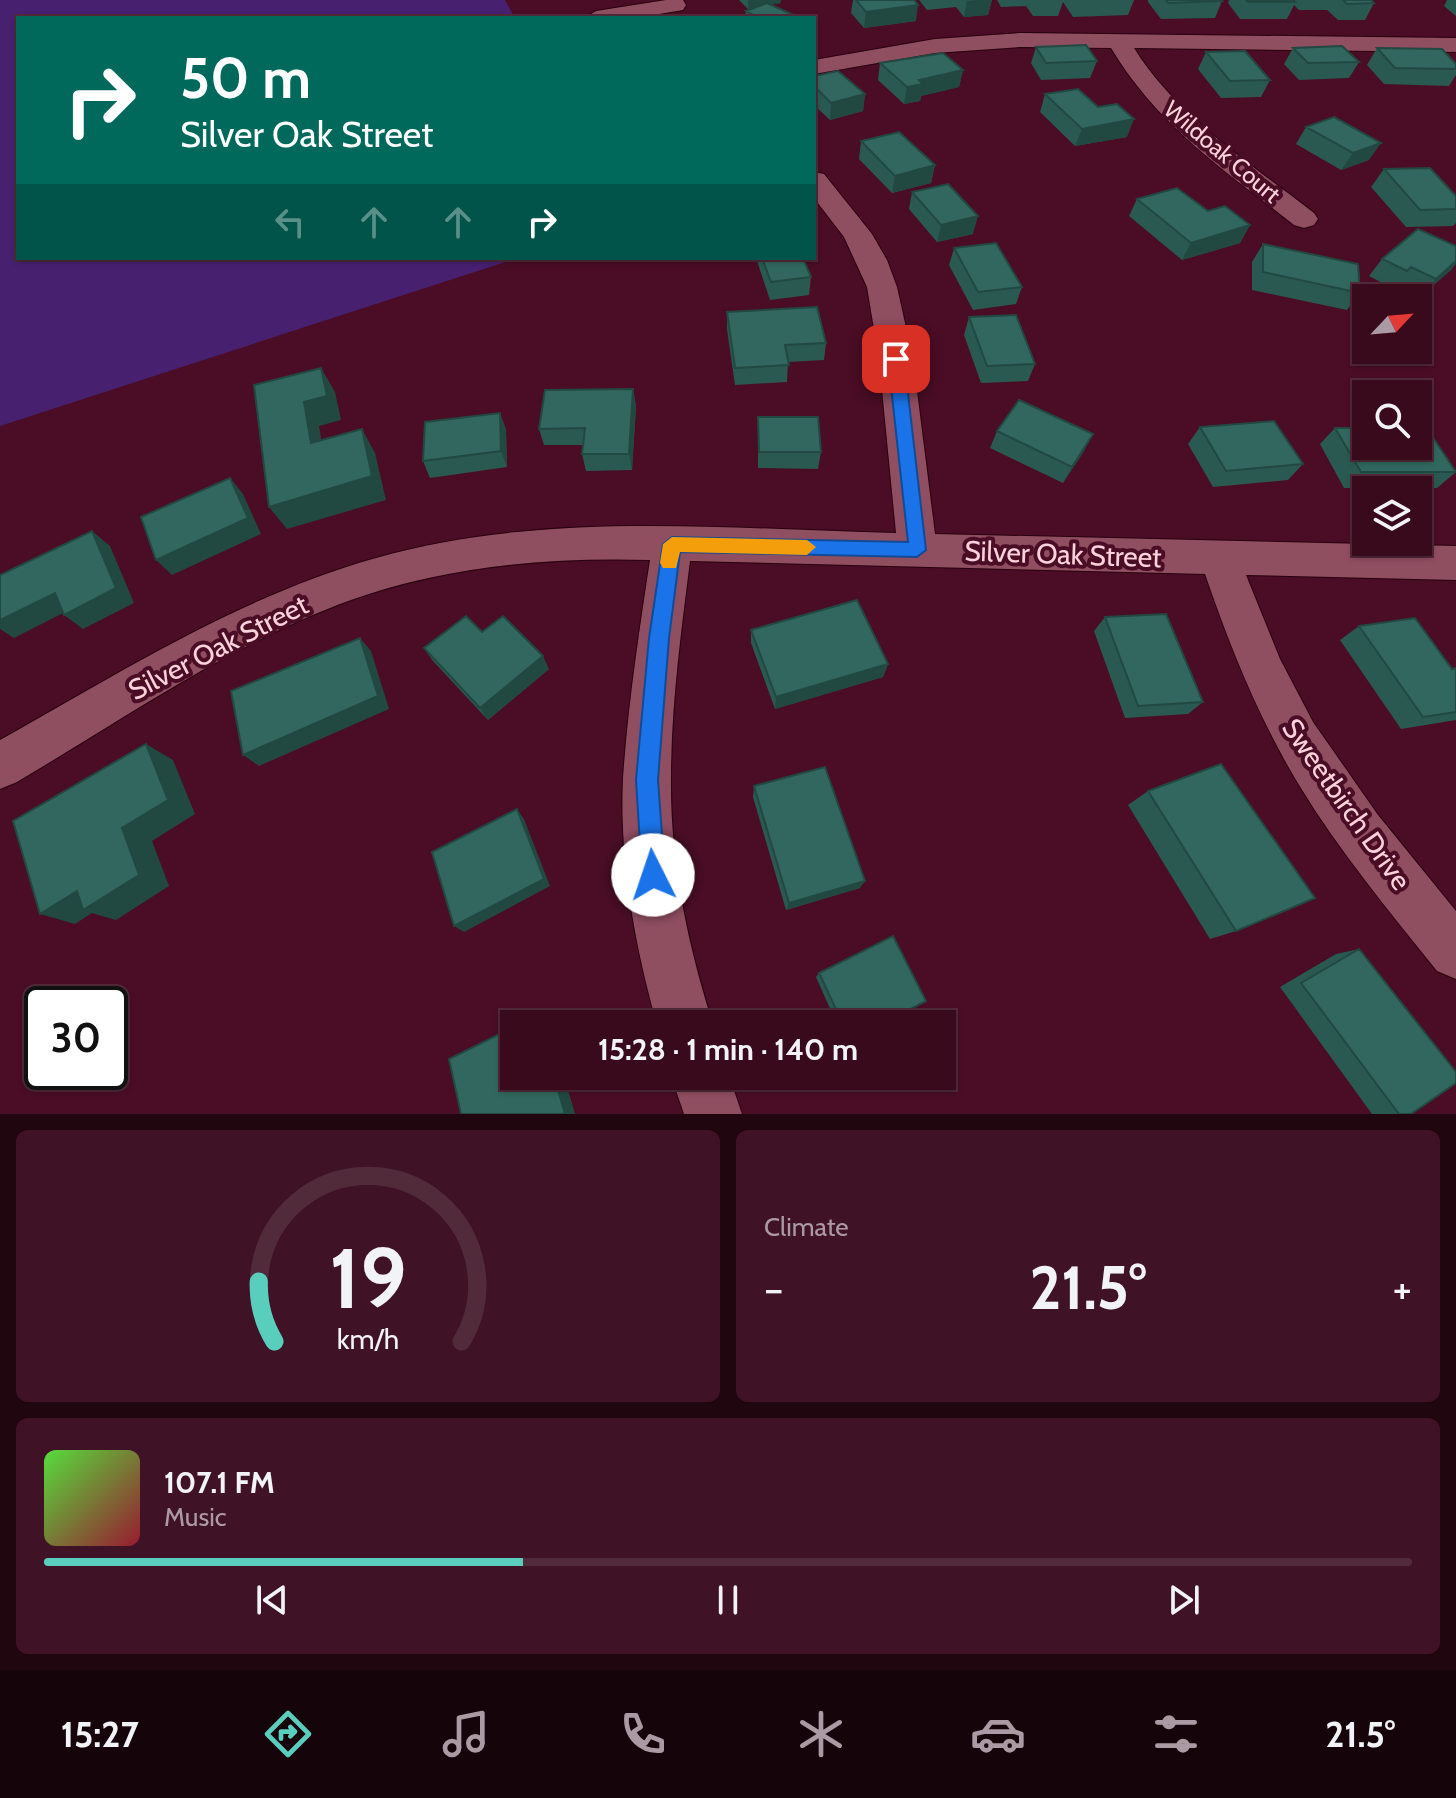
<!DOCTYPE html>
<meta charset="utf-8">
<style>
body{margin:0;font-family:Cabin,sans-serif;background:#3f1325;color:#f1f3f6;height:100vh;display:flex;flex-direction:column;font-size:30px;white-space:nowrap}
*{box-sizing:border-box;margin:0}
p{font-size:26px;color:#ab9aa3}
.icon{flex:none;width:44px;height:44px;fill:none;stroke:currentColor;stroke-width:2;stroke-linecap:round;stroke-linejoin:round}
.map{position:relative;height:1114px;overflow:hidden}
.side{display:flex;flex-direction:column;gap:16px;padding:16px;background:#1f060f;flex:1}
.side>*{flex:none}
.guide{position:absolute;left:16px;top:16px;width:800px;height:244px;border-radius:0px;box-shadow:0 2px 6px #0004,0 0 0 2px #522b3b;background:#00695c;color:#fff;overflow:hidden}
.needle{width:52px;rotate:64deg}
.tools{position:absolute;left:1352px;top:284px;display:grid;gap:16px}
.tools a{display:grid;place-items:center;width:80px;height:80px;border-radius:0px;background:#380a1c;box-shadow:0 2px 6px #0004,0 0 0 2px #522b3b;font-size:40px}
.speed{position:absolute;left:24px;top:986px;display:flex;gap:16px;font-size:40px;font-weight:700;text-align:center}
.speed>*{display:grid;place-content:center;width:104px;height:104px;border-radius:50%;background:#380a1c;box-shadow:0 2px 6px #0004,0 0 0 2px #522b3b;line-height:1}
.speed .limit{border:4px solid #111;border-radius:12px;background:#fff;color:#111}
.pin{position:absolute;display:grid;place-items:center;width:68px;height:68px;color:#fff;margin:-34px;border-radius:16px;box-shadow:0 4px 12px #0006}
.me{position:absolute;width:88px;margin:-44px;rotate:356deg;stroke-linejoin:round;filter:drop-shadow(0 0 6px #0008)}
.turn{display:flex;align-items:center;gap:28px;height:168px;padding:0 32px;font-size:36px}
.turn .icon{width:104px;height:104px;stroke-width:2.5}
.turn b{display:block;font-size:56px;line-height:68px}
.lanes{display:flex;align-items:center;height:76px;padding:0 32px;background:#0003;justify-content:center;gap:40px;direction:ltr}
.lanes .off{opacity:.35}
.big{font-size:60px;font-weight:700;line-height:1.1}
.side .card{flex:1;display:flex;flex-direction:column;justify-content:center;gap:12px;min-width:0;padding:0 28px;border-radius:12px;background:#3f1325}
.side .dial{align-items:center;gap:0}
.dial svg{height:208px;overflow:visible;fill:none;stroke:#522b3b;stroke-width:7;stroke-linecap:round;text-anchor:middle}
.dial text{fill:#f1f3f6;stroke:none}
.song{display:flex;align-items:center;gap:24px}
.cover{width:96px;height:96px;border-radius:12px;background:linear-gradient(135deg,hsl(110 70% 55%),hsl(350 70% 35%))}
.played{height:8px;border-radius:4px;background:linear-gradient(90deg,#5acebd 35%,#522b3b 35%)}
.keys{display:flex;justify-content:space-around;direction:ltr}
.heat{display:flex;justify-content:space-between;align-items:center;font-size:44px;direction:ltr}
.side .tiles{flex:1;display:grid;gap:16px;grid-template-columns:1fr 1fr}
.card:last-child{grid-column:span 2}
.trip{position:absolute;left:500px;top:1010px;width:456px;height:80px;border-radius:0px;background:#380a1c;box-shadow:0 2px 6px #0004,0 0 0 2px #522b3b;font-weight:700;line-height:80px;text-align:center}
.dock{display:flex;height:128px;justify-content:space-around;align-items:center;background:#16040b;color:#ab9aa3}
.dock .icon{width:56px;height:56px}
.dock .active{color:#5acebd}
.dock b{font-size:36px;color:#f1f3f6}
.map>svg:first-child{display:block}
</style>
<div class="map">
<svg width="1456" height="1114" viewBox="0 0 1456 1114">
<rect width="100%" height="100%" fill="#4a0d25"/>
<path fill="#472070" d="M 0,0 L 505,0 L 515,18 L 18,18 L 18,258 L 518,258 L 0,426 Z"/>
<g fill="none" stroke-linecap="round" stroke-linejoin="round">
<defs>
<path id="minor" d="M 666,0 L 683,0 L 686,5 L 683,10 L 635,18 L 585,18 L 596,11 Z
M 1020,33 L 1456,38 L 1456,52 L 1134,48 C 1178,118 1250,163 1314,213 L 1318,219 L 1314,225 L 1304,228 L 1294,225 C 1224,170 1158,126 1111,48 L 1020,47 L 935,53 L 814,74 L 814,60 L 935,39 Z
M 814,172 L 824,174 L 872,234 L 887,260 L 897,287 L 913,359 L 935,534 L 1456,546 L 1456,580 L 1246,575 L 1280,659 L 1313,722 L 1378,815 L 1456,911 L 1456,979 L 1437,971 C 1389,911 1339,851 1299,785 C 1259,719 1230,647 1205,574 L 690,561 C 681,633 671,706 671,779 C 670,862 688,946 713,1024 L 657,1024 C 635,947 619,858 623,778 C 628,705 639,632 650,560 C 549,557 447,566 351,600 C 232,643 125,718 17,782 L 0,789 L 0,740 C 121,672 241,596 376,558 C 545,510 723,529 896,533 L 879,359 L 867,287 L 844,237 L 814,198 Z
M 671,1076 L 729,1076 L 742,1114 L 684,1114 Z"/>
</defs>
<use href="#minor" stroke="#28000e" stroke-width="2"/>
<use href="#minor" fill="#904e61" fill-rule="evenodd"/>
</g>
<path fill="#2a5951" d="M 739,0 L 781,0 L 781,3 L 771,4 L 800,18 L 745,18 L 746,11 L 755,8 L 748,9 Z
M 853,0 L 914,0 L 916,21 L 864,28 L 851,13 Z
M 919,0 L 992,0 L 988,15 L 964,17 L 956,7 L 927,10 Z
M 997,0 L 1134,0 L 1128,15 L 1073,17 L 1063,2 L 1058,16 L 1033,16 L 1026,6 L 1001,7 Z
M 1148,0 L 1221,0 L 1222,1 L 1215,18 L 1161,19 L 1148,2 Z
M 1229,0 L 1371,0 L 1374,3 L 1365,20 L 1338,20 L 1327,10 L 1299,10 L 1294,5 L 1287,19 L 1240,19 L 1228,3 Z
M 1447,0 L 1456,0 L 1456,16 L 1444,6 Z
M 1036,47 L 1097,61 L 1090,78 L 1041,80 L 1031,63 Z
M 1293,48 L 1359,62 L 1349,78 L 1299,80 L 1284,64 Z
M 1377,48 L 1456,64 L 1456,75 L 1449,86 L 1384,84 L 1367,65 Z
M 1206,52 L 1270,80 L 1261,97 L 1221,98 L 1198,69 Z
M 880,63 L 963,70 L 959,87 L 921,96 L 920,101 L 904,104 L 878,80 Z
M 814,76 L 865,94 L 863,111 L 830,120 L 814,105 Z
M 1045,94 L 1098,107 L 1127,137 L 1075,146 L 1040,112 Z
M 1306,127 L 1369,160 L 1341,170 L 1296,144 Z
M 861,141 L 935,165 L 931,183 L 892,193 L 859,159 Z
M 1384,169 L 1456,196 L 1456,223 L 1453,226 L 1406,227 L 1371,187 Z
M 912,192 L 973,234 L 937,242 L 909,209 Z
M 1137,199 L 1208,211 L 1250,225 L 1240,243 L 1182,260 L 1129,216 Z
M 1263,244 L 1360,293 L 1347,310 L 1252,290 L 1252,262 Z
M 954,248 L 1022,287 L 1016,304 L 973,310 L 949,265 Z
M 756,258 L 803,258 L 811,277 L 809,295 L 770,300 Z
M 1382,259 L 1452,269 L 1421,296 L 1397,284 L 1392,288 L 1369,276 Z
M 727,312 L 826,343 L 824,360 L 788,362 L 787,382 L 735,385 L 727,329 Z
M 969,317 L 1035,364 L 1028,381 L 981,383 L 964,335 Z
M 633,389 L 636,406 L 632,470 L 586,471 L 582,454 L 583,445 L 544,445 L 539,429 Z
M 500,413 L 506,430 L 507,467 L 430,478 L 423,461 Z
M 758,417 L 821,452 L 818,469 L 758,468 Z
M 1200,427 L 1303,464 L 1288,480 L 1213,487 L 1188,444 Z
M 1335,428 L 1456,472 L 1437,488 L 1344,488 L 1320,444 Z
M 997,431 L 1084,451 L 1063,483 L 990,448 Z
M 1105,617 L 1203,702 L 1188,714 L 1125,718 L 1094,631 Z
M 1359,626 L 1452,669 L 1456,668 L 1456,720 L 1401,729 L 1340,640 Z
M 751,630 L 888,664 L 883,677 L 775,709 L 751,643 Z
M 482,632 L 549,669 L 488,720 L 433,661 L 424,648 Z
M 754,786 L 860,888 L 786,910 L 753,797 Z
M 1148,791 L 1236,931 L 1210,939 L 1128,805 Z
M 1359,949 L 1411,1114 L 1372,1114 L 1280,987 L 1336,954 Z
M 819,973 L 882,1024 L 837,1024 L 816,977 Z"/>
<path fill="#224842" d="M 748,0 L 781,0 L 781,3 L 748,9 Z
M 978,0 L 992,0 L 988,15 L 964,17 L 967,1 Z
M 918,5 L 916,21 L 864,28 L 866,12 Z
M 963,70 L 959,87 L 921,96 L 920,101 L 904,104 L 907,87 L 919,80 Z
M 865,94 L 863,111 L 830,120 L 831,103 Z
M 1134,119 L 1127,137 L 1075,146 L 1082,129 Z
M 1381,143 L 1369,160 L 1341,170 L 1353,153 Z
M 935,165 L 931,183 L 892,193 L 895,176 Z
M 978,216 L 973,234 L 937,242 L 941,225 Z
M 1250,225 L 1240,243 L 1182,260 L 1191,243 Z
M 1456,261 L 1456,264 L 1452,269 L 1421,296 L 1436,279 Z
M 321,368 L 335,392 L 341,420 L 319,426 L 326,467 L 311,443 L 304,402 Z
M 633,389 L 636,406 L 632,470 L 629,454 Z
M 500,413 L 506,430 L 507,467 L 501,451 Z
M 362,429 L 375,453 L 386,500 L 287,529 L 269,507 Z
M 1093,434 L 1084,451 L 1063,483 L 1072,467 Z
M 230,478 L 243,494 L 261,534 L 172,575 L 156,560 Z
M 92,531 L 110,546 L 134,603 L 83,629 L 64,615 Z
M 55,593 L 75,607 L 14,638 L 0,629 L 0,620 Z
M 360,638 L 371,651 L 389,709 L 259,766 L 243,755 Z
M 543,656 L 549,669 L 488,720 L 480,708 Z
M 888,664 L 883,677 L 775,709 L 776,697 Z
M 146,744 L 173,760 L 195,814 L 152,841 L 169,886 L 116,920 L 92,913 L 75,924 L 40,914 Z
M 517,809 L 524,819 L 550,886 L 464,932 L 454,926 Z
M 865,881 L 860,888 L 786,910 L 789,903 Z
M 537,1015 L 548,1019 L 549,1024 L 540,1024 Z
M 554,1076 L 564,1076 L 575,1114 L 565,1114 Z"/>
<path fill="#31675e" stroke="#224842" stroke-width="2" d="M 856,0 L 914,0 L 918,5 L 866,12 Z
M 1166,0 L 1221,0 L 1222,1 L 1168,3 Z
M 1246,0 L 1293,0 L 1295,2 L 1248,2 Z
M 1343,0 L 1371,0 L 1374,3 L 1347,4 Z
M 767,3 L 800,18 L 759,18 L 746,11 Z
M 640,15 L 643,18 L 622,18 Z
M 1086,45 L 1097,61 L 1046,63 L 1036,47 Z
M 1342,46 L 1359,62 L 1308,63 L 1293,48 Z
M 1377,48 L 1442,49 L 1456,64 L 1456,69 L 1395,68 Z
M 1245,51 L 1270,80 L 1230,81 L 1206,52 Z
M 943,53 L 963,70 L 919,80 L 923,84 L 907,87 L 880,63 Z
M 838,71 L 865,94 L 831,103 L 814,86 L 814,76 Z
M 1078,89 L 1098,107 L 1117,104 L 1134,119 L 1082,129 L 1045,94 Z
M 1334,117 L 1381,143 L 1353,153 L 1306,127 Z
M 899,132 L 935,165 L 895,176 L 861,141 Z
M 1430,168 L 1456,196 L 1456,209 L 1420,210 L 1384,169 Z
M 948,184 L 978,216 L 941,225 L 912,192 Z
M 1177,188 L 1208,211 L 1225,206 L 1250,225 L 1191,243 L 1137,199 Z
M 1418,229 L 1456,246 L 1456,261 L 1436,279 L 1411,267 L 1407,271 L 1382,259 Z
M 996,243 L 1022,287 L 978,292 L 954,248 Z
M 1263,244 L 1358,264 L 1360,293 L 1263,272 Z
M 762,258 L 803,258 L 811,277 L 771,282 Z
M 817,307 L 826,343 L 785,345 L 789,365 L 735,368 L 727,312 Z
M 1016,315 L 1035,364 L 987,366 L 969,317 Z
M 321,368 L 327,396 L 304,402 L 311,443 L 362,429 L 372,476 L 269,507 L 254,385 Z
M 633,389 L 629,454 L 582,454 L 585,428 L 539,429 L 545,390 Z
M 1019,400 L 1093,434 L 1072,467 L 997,431 Z
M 500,413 L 501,451 L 423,461 L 425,422 Z
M 758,417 L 818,417 L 821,452 L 759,452 Z
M 1274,421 L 1303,464 L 1226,471 L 1200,427 Z
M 1418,427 L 1426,427 L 1456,472 L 1361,472 L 1335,428 L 1366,428 L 1366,446 L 1418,446 Z
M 230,478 L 248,518 L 156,560 L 141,517 Z
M 92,531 L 116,588 L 64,615 L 55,593 L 0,620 L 0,575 Z
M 857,600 L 888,664 L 776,697 L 751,630 Z
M 1166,614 L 1203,702 L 1138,706 L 1105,617 Z
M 466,616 L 482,632 L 503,616 L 543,656 L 480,708 L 424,648 Z
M 1415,618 L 1452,669 L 1456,668 L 1456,712 L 1423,717 L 1359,626 Z
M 360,638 L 378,696 L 243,755 L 231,691 Z
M 146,744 L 168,800 L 122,828 L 139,875 L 83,910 L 77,891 L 40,914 L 13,821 Z
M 1221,764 L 1315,898 L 1236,931 L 1148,791 Z
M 825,767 L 865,881 L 789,903 L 754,786 Z
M 517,809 L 544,879 L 454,926 L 432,852 Z
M 893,936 L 926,1001 L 882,1024 L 843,1024 L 819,973 Z
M 1359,949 L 1456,1072 L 1456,1083 L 1411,1114 L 1399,1114 L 1301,983 Z
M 537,1015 L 540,1024 L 519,1024 Z
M 514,1027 L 514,1076 L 554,1076 L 565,1114 L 461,1114 L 449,1059 Z"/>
<path fill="#1a73e8" stroke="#114b97" stroke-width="2" d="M 896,354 L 904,359 L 926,550 L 917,557 L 680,552 L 669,638 L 658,780 L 665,875 L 661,883 L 653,886 L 645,883 L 642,875 L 636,780 L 649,638 L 663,544 L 672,537 L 908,542 L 888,359 Z"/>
<path fill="#f59e0b" d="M 672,537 L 807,540 L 816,547 L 807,555 L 680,552 L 676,568 L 663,568 L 660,563 L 663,544 Z"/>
<g text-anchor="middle" stroke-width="8" stroke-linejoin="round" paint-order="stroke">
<g font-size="24" fill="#fad2db" stroke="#4a0d25">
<text transform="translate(1222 152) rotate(40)" y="8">Wildoak Court</text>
</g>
<g font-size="28" fill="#fad2db" stroke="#4a0d25">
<text transform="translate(1063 554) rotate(2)" y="10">Silver Oak Street</text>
<text transform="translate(218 647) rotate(-27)" y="10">Silver Oak Street</text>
<text transform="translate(1347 804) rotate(55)" y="10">Sweetbirch Drive</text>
</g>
</g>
</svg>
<div class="tools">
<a><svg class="needle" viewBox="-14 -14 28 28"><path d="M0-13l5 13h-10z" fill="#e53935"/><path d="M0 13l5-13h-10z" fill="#ab9aa3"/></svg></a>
<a><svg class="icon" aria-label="search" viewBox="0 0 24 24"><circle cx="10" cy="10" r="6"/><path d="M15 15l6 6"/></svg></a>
<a><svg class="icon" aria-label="layers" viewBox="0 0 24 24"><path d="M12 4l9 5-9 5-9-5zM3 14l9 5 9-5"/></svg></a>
</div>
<div class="speed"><div class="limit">30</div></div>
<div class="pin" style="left:896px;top:359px;background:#d93025"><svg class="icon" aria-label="arrive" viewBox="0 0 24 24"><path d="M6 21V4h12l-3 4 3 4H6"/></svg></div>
<svg class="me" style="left:653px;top:875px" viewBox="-20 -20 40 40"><circle r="19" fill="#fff"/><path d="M0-13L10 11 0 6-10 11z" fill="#1a73e8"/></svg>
<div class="trip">15:28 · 1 min · 140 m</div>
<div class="guide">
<div class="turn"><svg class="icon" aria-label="right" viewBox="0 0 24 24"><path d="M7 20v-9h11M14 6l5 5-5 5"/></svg><div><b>50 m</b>Silver Oak Street</div></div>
<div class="lanes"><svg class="icon off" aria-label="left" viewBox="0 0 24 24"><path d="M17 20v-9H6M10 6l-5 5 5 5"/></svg><svg class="icon off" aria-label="ahead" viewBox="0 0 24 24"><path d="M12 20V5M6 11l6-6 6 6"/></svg><svg class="icon off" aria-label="ahead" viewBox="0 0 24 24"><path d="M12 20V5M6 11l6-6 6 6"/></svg><svg class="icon" aria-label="right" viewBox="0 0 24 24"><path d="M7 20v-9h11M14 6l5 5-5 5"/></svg></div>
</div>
</div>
<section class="side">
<div class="tiles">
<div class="card dial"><svg viewBox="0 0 100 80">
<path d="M14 69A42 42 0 1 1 86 69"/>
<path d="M14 69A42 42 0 0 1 8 46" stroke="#5acebd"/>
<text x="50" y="56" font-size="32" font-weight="700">19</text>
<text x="50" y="72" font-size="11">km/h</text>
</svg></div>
<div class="card"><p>Climate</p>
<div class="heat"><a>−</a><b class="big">21.5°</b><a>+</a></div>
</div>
<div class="card">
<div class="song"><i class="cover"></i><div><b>107.1 FM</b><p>Music</p></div></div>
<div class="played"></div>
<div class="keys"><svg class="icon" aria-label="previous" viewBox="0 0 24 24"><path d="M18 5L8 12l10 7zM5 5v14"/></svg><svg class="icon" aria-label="pause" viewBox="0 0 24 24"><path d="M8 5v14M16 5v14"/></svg><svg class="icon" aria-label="next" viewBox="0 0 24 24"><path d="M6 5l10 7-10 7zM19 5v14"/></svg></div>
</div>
</div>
</section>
<nav class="dock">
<b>15:27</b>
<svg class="icon active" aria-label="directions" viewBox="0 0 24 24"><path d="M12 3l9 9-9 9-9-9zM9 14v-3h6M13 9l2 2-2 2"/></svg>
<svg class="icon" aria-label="music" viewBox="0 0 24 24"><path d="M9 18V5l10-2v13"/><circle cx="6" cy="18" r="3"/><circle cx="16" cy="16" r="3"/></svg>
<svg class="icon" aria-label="phone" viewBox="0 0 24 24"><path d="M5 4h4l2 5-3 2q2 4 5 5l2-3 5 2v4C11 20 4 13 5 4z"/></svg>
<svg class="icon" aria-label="climate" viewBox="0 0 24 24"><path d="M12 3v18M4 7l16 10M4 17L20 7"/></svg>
<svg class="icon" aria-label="car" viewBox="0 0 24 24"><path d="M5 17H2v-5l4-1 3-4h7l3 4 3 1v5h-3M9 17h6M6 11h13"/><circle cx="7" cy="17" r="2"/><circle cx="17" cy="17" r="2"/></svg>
<svg class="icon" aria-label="filters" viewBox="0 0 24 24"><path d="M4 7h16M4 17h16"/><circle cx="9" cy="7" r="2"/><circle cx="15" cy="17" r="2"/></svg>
<b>21.5°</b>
</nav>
